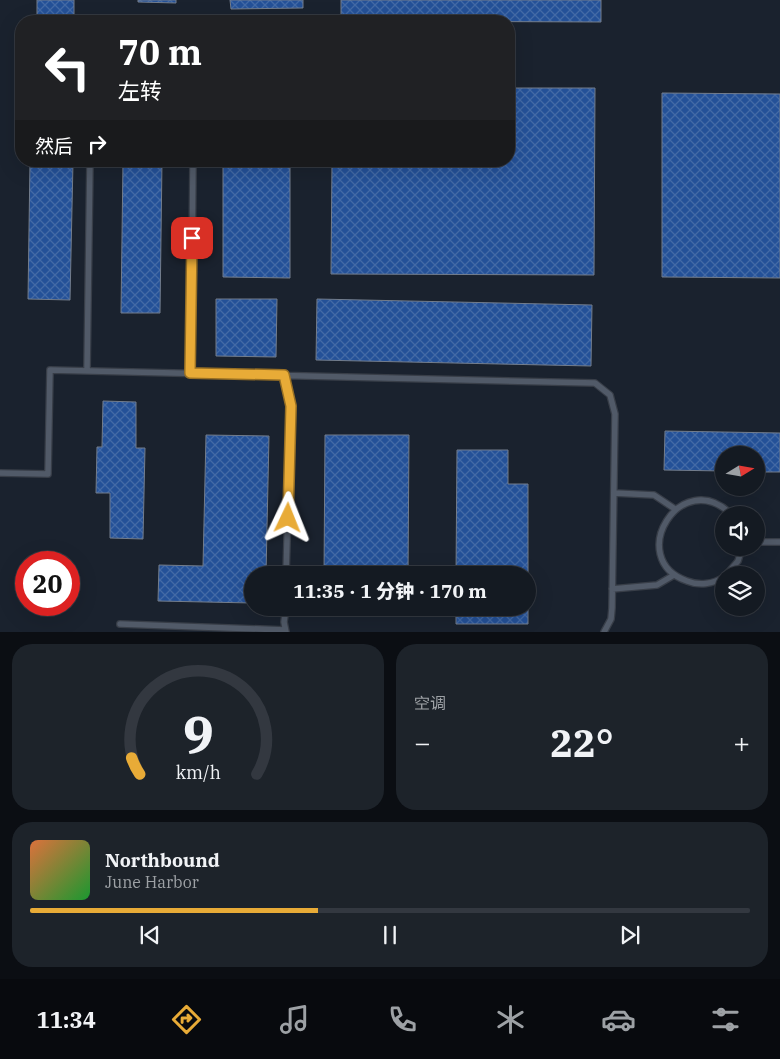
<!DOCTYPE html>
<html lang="zh">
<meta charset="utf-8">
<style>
body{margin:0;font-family:"IBM Plex Serif","Noto Sans SC",serif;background:#1d232a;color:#f1f3f6;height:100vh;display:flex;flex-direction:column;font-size:19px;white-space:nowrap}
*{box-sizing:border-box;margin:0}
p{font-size:16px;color:#9da1a5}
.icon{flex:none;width:28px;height:28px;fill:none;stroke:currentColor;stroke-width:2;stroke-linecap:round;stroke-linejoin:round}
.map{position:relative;height:632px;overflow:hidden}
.drawer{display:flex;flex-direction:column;gap:12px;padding:12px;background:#0b0e13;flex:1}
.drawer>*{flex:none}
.top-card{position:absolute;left:15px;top:15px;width:500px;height:152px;border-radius:20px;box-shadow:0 5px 20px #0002,0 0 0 1px #333840;background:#202124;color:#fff;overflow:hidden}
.needle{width:32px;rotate:79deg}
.tools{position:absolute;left:715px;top:446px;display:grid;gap:10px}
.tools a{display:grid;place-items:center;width:50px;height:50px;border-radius:50%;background:#141a22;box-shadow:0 5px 20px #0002,0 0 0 1px #333840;font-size:25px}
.speed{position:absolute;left:15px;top:551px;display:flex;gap:10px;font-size:25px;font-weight:700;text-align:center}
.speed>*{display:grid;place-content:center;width:65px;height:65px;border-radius:50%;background:#141a22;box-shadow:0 5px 20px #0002,0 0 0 1px #333840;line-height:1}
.speed .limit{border:8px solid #d22;background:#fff;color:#111}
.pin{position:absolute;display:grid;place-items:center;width:42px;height:42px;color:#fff;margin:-21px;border-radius:10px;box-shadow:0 2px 8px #0006}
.me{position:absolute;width:55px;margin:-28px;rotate:2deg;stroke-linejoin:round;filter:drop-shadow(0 0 4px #0008)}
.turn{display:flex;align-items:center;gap:18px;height:105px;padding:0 20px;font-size:22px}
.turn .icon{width:65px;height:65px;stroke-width:2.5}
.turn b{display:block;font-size:35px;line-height:42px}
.then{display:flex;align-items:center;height:48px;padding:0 20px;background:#0003;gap:10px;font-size:19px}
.big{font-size:38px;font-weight:800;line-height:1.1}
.drawer .widget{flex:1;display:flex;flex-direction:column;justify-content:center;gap:8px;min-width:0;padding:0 18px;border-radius:20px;background:#1d232a}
.drawer .dial{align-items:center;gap:0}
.dial svg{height:130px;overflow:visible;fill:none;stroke:#333840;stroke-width:7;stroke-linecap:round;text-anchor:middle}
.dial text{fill:#f1f3f6;stroke:none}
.song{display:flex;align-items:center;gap:15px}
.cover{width:60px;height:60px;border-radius:8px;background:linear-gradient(135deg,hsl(20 70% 55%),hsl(130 70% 35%))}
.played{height:5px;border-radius:2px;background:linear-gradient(90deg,#e8ab37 40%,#333840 40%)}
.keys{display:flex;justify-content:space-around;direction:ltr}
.heat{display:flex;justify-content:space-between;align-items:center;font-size:28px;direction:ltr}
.drawer .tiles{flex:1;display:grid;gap:12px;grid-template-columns:1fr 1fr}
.widget:last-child{grid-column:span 2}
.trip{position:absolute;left:244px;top:566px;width:292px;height:50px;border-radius:25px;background:#141a22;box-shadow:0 5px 20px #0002,0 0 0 1px #333840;font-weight:800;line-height:50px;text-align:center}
.dock{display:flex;height:80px;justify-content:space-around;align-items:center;background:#080a0e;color:#9da1a5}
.dock .icon{width:35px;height:35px}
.dock .selected{color:#e8ab37}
.dock b{font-size:22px;color:#f1f3f6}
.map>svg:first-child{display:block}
</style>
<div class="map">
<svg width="780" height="632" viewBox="0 0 780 632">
<defs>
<pattern id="building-cross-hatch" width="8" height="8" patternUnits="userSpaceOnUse" patternTransform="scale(1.25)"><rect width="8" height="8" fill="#245198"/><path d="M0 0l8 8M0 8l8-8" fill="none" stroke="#436aa6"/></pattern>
</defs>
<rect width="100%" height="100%" fill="#1a222e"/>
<path fill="url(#building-cross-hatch)" stroke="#737d8c" d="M 37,0 L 74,0 L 74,20 L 37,20 Z
M 138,0 L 176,0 L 176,3 L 138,2 Z
M 230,0 L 303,0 L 303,8 L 231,9 Z
M 341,0 L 601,0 L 601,22 L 341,21 Z
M 509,88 L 595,88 L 594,275 L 331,274 L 332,161 L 509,161 Z
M 662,93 L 780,94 L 780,278 L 662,277 Z
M 30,161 L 73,162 L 70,300 L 28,299 Z
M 123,161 L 162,161 L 160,313 L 121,313 Z
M 223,161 L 290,161 L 290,278 L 223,277 Z
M 216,299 L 277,299 L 276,357 L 216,356 Z
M 317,299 L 592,305 L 591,366 L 316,360 Z
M 103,401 L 136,402 L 136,448 L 145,448 L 143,539 L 110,538 L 110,493 L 96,493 L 97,447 L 102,447 Z
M 665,431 L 780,433 L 780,472 L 756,472 L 756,455 L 724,455 L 724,471 L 664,470 Z
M 206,435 L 269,436 L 266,575 L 252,575 L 252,603 L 158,601 L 159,565 L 203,566 Z
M 325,435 L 409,435 L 408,575 L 324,575 Z
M 457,450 L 508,450 L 508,484 L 528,484 L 528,624 L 456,624 L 456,608 L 528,608 L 528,575 L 456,575 Z
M 324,608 L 408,608 L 408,615 L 324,615 Z"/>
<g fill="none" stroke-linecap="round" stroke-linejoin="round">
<defs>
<path id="lane" d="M 21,47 L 18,141 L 21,141
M 87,371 L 90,161
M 191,373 L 193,161
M 284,375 L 291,406 L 286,575
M 0,473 L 48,474 L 50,370 L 595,383 L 610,395 L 615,414 L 612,608 L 611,619 L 604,632
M 614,493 L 654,495 L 675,509
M 756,542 L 780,542
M 726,575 L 738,561 L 742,548
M 724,577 C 713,584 699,586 687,581 C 624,559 681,464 732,515
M 612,589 L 657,585 L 674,575
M 286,608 L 284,622 L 286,632
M 120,624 L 285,630"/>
</defs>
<use href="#lane" stroke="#383e48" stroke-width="8"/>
<use href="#lane" stroke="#515a68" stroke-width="5.5"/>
</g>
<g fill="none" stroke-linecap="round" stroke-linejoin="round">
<defs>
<path id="route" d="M 192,238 L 190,373 L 284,375 L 291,406 L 288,518"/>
</defs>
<use href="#route" stroke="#976f24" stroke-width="12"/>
<use href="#route" stroke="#e8ab37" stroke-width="9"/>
</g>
</svg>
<div class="tools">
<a><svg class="needle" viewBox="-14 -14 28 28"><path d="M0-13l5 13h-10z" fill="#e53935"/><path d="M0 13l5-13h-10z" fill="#9da1a5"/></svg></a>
<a><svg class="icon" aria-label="sound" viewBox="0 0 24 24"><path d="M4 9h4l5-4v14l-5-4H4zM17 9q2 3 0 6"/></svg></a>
<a><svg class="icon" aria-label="layers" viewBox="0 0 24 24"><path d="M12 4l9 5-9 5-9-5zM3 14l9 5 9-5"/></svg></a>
</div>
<div class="speed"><div class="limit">20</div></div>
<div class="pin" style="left:192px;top:238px;background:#d93025"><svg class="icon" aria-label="arrive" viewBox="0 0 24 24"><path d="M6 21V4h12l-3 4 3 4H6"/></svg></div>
<svg class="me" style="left:288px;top:518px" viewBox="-20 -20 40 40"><path d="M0-17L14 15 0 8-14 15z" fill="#e8ab37" stroke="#fff" stroke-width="4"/></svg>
<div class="trip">11:35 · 1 分钟 · 170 m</div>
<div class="top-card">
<div class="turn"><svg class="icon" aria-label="left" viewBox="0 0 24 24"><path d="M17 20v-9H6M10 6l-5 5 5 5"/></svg><div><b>70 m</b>左转</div></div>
<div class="then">然后<svg class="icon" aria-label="right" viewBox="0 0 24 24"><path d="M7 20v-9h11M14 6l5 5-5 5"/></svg></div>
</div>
</div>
<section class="drawer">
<div class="tiles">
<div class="widget dial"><svg viewBox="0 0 100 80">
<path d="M14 69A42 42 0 1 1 86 69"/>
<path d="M14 69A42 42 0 0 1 9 59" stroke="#e8ab37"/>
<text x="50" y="56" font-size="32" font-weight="700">9</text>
<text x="50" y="72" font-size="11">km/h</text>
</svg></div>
<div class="widget"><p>空调</p>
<div class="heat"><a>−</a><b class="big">22°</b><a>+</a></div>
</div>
<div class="widget">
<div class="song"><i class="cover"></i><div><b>Northbound</b><p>June Harbor</p></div></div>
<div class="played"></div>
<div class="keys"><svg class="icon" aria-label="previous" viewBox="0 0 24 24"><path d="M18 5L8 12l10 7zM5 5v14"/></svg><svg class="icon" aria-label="pause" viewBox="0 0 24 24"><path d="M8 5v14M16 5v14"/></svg><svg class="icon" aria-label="next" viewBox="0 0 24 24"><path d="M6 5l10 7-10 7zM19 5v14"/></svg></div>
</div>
</div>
</section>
<nav class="dock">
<b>11:34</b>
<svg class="icon selected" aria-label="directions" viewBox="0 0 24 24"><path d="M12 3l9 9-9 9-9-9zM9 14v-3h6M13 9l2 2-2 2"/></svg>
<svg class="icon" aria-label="music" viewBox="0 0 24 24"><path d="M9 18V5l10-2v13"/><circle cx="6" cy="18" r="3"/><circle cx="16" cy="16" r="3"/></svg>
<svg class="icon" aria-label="phone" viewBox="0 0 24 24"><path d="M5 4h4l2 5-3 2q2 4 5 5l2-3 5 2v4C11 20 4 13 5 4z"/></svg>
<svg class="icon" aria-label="climate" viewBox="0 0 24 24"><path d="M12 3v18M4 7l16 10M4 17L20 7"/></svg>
<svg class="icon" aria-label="car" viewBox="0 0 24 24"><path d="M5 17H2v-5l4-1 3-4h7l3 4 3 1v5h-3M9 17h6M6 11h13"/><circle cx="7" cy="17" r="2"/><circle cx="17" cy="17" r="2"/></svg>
<svg class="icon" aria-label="filters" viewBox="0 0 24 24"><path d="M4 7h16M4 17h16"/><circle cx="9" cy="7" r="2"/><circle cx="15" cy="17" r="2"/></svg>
</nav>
